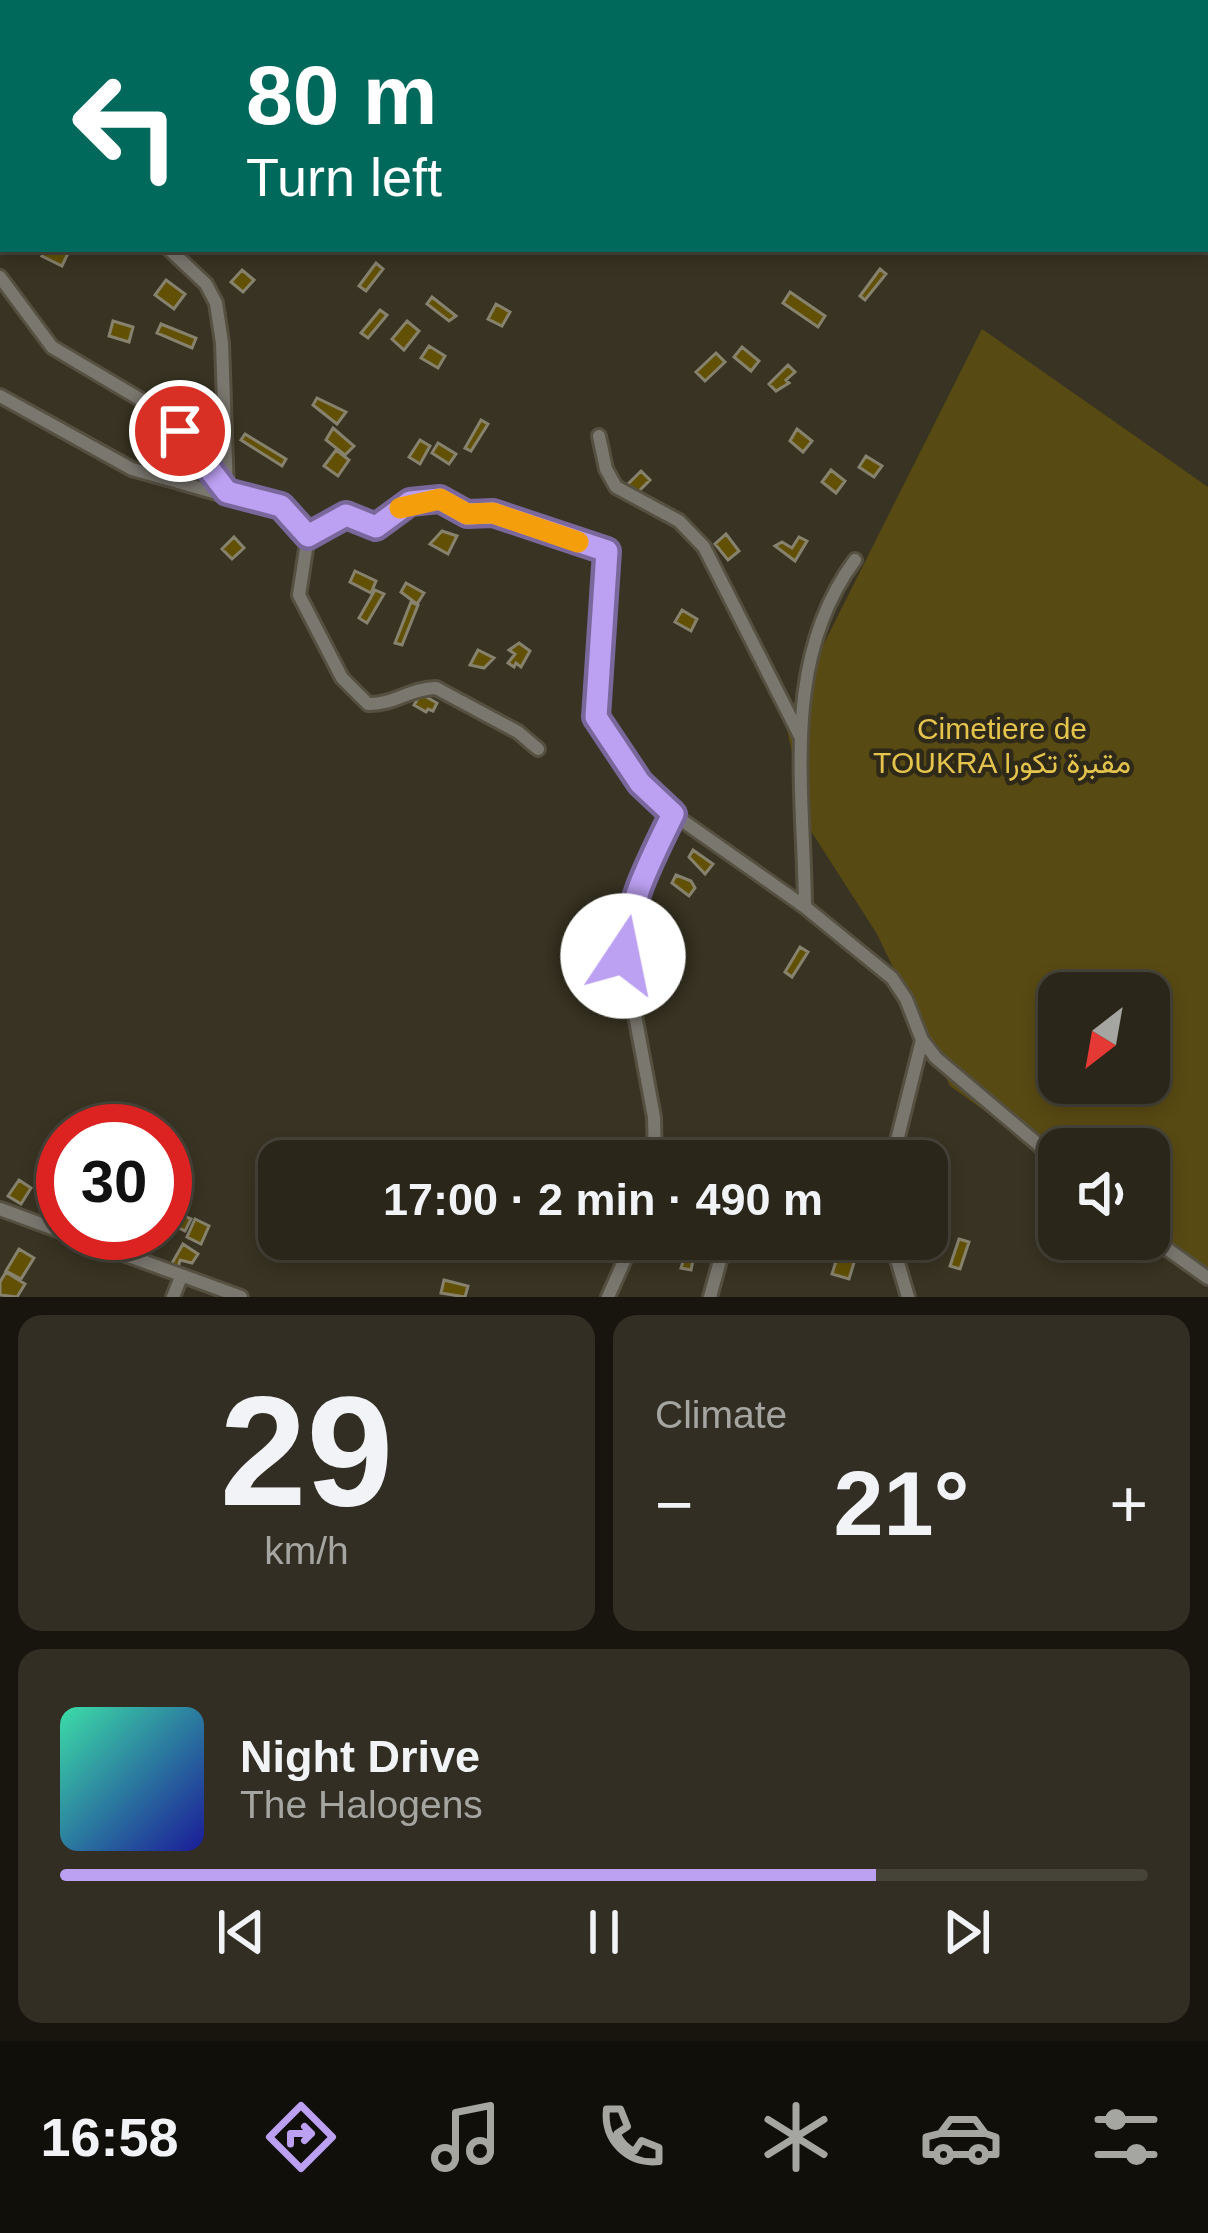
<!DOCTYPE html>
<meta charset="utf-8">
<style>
body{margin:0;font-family:Helvetica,Vazirmatn,sans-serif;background:#322e23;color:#f1f3f6;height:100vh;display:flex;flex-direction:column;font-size:45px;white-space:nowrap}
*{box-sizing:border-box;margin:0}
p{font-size:39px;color:#a5a5a2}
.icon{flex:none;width:66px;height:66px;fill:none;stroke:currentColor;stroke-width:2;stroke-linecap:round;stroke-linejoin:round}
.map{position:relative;height:1297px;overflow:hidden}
.drawer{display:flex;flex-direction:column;gap:18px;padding:18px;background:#17150e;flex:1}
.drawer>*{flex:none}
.banner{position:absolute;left:0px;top:0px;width:1209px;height:252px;box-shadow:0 6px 18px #0003,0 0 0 3px #464339;background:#00695c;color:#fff;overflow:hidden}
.needle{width:78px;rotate:211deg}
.controls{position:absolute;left:1038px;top:972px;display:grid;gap:24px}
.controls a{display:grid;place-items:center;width:132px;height:132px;border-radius:24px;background:#2a261a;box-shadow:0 6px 18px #0003,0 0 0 3px #464339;font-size:60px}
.speed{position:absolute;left:36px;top:1104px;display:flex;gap:24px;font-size:60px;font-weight:700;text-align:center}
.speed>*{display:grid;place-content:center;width:156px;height:156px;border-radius:50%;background:#2a261a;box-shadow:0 6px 18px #0003,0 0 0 3px #464339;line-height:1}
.speed .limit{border:18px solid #d22;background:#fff;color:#111}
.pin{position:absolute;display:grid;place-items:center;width:102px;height:102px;color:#fff;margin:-51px;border:6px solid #fff;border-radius:50%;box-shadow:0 3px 12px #0007}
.me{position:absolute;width:132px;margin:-66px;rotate:11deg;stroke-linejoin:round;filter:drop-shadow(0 0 9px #0008)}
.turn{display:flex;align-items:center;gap:42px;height:252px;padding:0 48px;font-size:54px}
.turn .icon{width:156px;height:156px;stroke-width:2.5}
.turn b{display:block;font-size:84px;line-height:102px}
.big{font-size:90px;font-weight:700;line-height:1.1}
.drawer .widget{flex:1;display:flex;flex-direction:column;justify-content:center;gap:18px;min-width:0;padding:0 42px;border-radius:24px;background:#322e23}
.drawer .dial{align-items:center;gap:0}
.dial b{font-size:156px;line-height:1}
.song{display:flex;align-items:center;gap:36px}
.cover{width:144px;height:144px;border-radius:18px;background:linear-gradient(135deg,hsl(160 70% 55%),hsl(240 70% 35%))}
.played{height:12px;border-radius:6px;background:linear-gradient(90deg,#bca0f2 75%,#464339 75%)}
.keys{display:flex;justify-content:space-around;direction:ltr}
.heat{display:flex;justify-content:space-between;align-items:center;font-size:66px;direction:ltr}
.drawer .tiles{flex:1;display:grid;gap:18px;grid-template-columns:1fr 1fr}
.widget:last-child{grid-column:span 2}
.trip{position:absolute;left:258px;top:1140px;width:690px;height:120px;border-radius:24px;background:#2a261a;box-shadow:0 6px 18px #0003,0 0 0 3px #464339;font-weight:700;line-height:120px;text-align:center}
.dock{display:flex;height:192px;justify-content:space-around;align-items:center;background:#110f0a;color:#a5a5a2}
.dock .icon{width:84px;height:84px}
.dock .on{color:#bca0f2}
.dock b{font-size:54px;color:#f1f3f6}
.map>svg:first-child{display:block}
</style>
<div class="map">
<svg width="1208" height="1297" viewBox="0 0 1208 1297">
<rect width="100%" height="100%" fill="#383322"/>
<path fill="#584a13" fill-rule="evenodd" d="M 982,329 L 1208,487 L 1208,1269 L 1149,1228 L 1149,1149 L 1059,1149 L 1059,1164 L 950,1086 L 877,934 L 809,828 L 785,721 ZM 1059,993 L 1149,993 L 1149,1083 L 1059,1083 Z"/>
<path fill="#625104" stroke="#87826e" stroke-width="3" d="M 46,249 L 70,249 L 62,266 L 42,256 Z
M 376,263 L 383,269 L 366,291 L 359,286 Z
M 880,269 L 886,274 L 865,300 L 860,296 Z
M 242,270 L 254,280 L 243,292 L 231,282 Z
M 166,280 L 185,294 L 174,309 L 155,295 Z
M 790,292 L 825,316 L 818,327 L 783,303 Z
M 432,297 L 456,316 L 449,321 L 427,304 Z
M 496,304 L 510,312 L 502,326 L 488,319 Z
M 380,310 L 387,315 L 368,338 L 361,333 Z
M 113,321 L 133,327 L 129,342 L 109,336 Z
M 407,321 L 419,331 L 404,350 L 392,339 Z
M 161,324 L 196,338 L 192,348 L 157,333 Z
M 429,346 L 445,356 L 438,368 L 421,358 Z
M 742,347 L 759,361 L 751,371 L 734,357 Z
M 716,353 L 725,362 L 705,381 L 696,372 Z
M 788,365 L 795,372 L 786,380 L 789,383 L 776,391 L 769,384 Z
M 317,398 L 346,412 L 337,424 L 313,405 Z
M 481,420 L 488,424 L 471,451 L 465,448 Z
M 333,428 L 354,446 L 345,455 L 326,440 Z
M 797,429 L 812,441 L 803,452 L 790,441 Z
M 245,434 L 286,459 L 282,466 L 241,440 Z
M 420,440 L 430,446 L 420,464 L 409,457 Z
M 438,443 L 456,454 L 449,464 L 432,453 Z
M 336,450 L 349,460 L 338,476 L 324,466 Z
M 866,456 L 882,466 L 874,477 L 859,467 Z
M 831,470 L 845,481 L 836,493 L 822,482 Z
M 641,471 L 650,480 L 635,495 L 626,486 Z
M 442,531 L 457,536 L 448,554 L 430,544 Z
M 726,534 L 739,551 L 728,560 L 715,544 Z
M 234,537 L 244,548 L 232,559 L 222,549 Z
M 799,537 L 807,541 L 795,561 L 775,546 L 782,542 L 792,548 Z
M 355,571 L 376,581 L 371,593 L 350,582 Z
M 406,583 L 424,593 L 417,604 L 401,592 Z
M 375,590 L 384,594 L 367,623 L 359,618 Z
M 411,602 L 418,605 L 402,645 L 395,643 Z
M 682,610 L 697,619 L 691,631 L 675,622 Z
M 519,643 L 530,651 L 521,667 L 516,663 L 514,667 L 508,663 L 515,654 L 509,650 Z
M 478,650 L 494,658 L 484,668 L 470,665 Z
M 421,694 L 437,703 L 433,711 L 428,709 L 426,712 L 414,705 Z
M 693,850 L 713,864 L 705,874 L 689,857 Z
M 676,875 L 691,881 L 695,888 L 689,896 L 672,883 Z
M 800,947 L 808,952 L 792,977 L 785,972 Z
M 19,1180 L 31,1188 L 21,1204 L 8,1196 Z
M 165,1207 L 191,1219 L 185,1231 L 165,1221 Z
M 195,1219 L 209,1226 L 201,1244 L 187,1237 Z
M 385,1239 L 400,1244 L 397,1259 L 382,1255 Z
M 432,1239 L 437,1239 L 434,1259 L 404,1249 L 407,1242 L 429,1249 Z
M 959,1239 L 969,1242 L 960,1269 L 950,1266 Z
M 689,1243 L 696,1245 L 691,1270 L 681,1268 Z
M 183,1244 L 198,1254 L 192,1263 L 180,1260 L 178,1268 L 171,1265 Z
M 19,1249 L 34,1258 L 21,1279 L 6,1271 Z
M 839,1252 L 856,1256 L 849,1279 L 832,1274 Z
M 6,1272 L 25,1284 L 17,1297 L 0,1295 L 0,1282 Z
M 444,1280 L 468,1286 L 465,1297 L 441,1293 Z"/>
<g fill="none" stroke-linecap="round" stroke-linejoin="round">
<defs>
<path id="minor" d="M 696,0 L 698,3
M 0,229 L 3,227
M 0,277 L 52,347 L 160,411 L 227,492 L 281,506 L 308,536
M 0,396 L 132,469 L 217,493 L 227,492 L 222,343 L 216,303 L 206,284 L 169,249
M 599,436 L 606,469 L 616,487 L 679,521 L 704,547 L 800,736
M 538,749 L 518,732 L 436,688 C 411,688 393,705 368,704 L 342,678 L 299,595 L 308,536 L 346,515 L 376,527 L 410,503 L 440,499 L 467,514 L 493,513 L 607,551 L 596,717 L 620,756 L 673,814 L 805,907 L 892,978 L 906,999 L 922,1040 L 936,1058 L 1059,1162
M 805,907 C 804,788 780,661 855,560
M 655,1161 L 654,1117 L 624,956 L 626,923 L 636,891 L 673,814
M 892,1161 L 922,1040
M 0,1209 L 241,1297
M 1149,1236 L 1208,1278
M 891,1239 L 908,1297
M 173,1297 L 181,1277
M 608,1297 L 634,1239
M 710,1297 L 726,1239"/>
</defs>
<use href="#minor" stroke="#555040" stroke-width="18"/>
<use href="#minor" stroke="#7a776f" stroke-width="12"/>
</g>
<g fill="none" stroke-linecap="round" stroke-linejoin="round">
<defs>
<path id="route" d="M 180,431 L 227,492 L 281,506 L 308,536 L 346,515 L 376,527 L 410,502 L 440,499 L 467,514 L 493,513 L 607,551 L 596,717 L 640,783 L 673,814 C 650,861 628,903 623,956"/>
</defs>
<use href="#route" stroke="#7a689d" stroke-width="30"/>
<use href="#route" stroke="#bca0f2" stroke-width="21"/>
<path stroke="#f59e0b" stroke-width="21" d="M 400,508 L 440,499 L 467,514 L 493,513 L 578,542"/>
</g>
<g text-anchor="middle" stroke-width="9" stroke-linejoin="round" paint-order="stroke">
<g font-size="30" fill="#e4c44d" stroke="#2e2918">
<text x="1002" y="739">Cimetiere de<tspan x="1002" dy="34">TOUKRA مقبرة تكورا</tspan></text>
</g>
</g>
</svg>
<div class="controls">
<a><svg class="needle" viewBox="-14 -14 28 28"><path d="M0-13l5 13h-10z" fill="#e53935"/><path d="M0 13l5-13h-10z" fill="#a5a5a2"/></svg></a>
<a><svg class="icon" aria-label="sound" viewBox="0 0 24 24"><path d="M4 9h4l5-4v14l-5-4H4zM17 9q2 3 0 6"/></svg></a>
</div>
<div class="speed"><div class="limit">30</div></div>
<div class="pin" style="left:180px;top:431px;background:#d93025"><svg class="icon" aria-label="arrive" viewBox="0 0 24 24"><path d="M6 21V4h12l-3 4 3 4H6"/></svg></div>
<svg class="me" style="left:623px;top:956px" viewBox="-20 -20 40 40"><circle r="19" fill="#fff"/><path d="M0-13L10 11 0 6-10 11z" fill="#bca0f2"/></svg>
<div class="trip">17:00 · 2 min · 490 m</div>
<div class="banner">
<div class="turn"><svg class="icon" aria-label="left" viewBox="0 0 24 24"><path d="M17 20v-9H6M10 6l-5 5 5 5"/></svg><div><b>80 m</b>Turn left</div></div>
</div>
</div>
<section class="drawer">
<div class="tiles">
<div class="widget dial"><b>29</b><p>km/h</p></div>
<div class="widget"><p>Climate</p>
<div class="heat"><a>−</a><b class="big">21°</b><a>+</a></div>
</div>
<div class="widget">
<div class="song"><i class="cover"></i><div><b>Night Drive</b><p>The Halogens</p></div></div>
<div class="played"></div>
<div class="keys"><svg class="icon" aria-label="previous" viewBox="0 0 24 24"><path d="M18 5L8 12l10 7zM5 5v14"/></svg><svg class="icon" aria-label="pause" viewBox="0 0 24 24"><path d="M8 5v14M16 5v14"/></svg><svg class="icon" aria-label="next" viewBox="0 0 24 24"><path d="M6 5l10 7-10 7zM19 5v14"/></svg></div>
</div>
</div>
</section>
<nav class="dock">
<b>16:58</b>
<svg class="icon on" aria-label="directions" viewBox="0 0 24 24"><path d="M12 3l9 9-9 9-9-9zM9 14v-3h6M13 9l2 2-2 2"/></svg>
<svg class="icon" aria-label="music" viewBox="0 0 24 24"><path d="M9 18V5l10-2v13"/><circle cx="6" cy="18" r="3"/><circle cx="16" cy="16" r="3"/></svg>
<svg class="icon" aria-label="phone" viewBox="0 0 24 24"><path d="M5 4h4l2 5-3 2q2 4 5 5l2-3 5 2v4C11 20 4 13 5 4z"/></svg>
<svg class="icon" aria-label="climate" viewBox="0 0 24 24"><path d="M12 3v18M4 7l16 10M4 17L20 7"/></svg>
<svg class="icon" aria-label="car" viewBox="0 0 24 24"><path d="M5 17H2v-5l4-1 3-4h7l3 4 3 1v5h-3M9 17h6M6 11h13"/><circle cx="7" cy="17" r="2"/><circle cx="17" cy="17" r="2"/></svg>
<svg class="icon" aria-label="filters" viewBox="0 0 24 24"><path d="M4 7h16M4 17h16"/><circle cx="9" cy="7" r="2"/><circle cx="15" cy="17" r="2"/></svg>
</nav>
